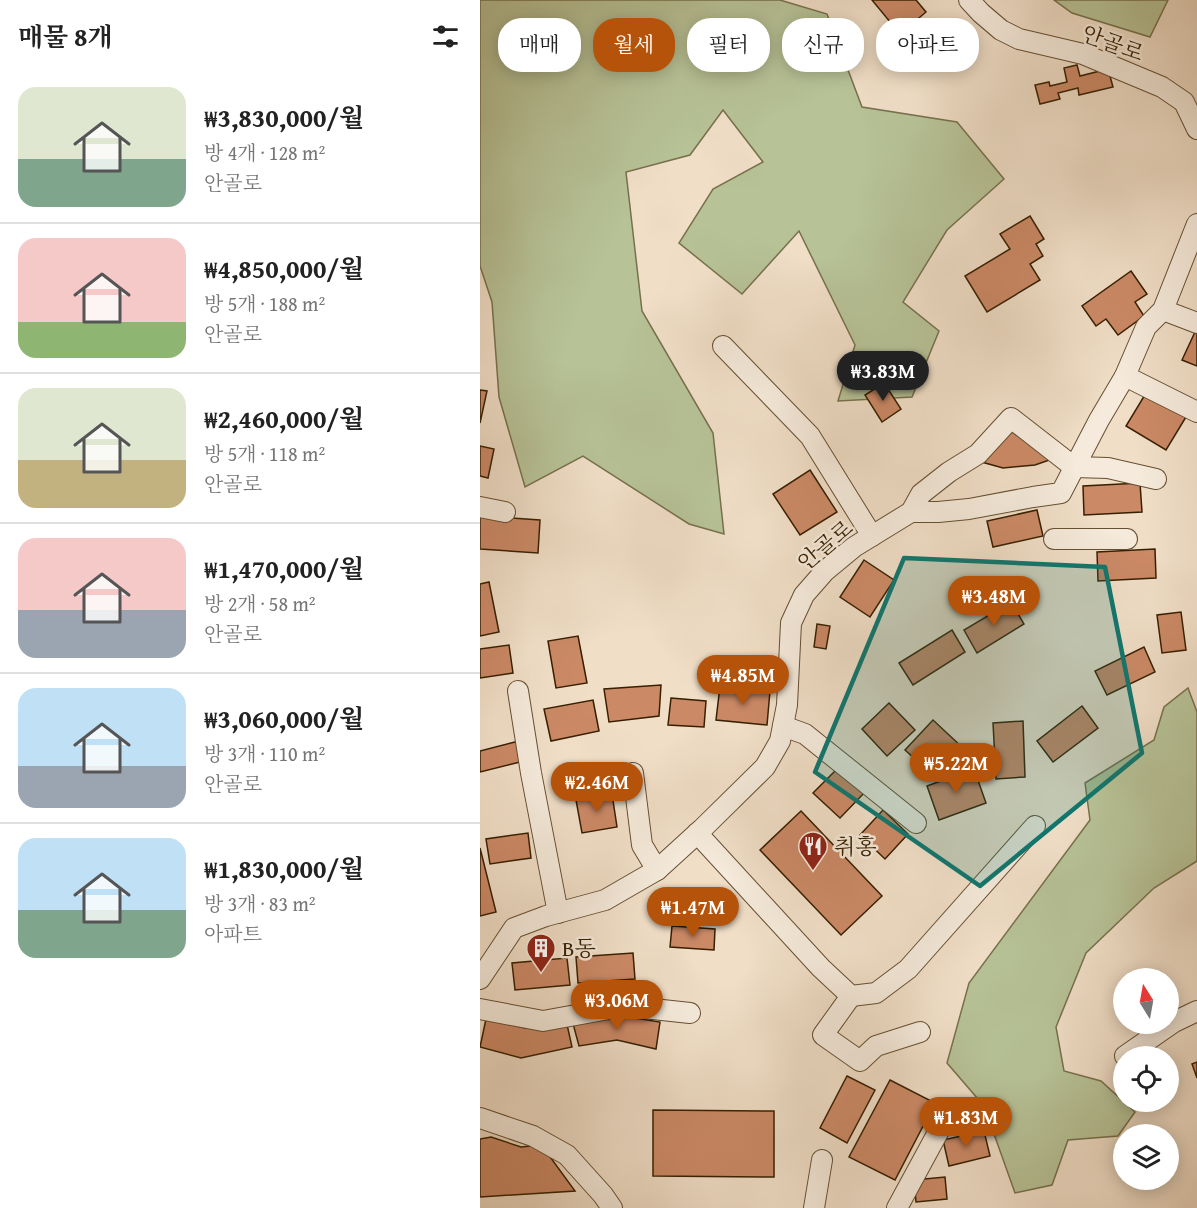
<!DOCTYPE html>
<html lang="ko">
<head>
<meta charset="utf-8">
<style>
	:root { --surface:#fff; --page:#f2f2f2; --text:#222; --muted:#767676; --line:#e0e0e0; --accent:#b45309 }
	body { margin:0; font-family:"Gentium Book Plus","Noto Serif KR",serif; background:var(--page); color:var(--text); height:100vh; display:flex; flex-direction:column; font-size:22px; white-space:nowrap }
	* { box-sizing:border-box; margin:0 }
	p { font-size:20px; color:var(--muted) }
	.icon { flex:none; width:33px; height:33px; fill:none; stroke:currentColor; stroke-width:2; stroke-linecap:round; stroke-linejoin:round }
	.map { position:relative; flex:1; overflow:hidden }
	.side { display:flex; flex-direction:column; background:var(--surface); width:480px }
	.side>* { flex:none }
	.hud { position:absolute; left:18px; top:18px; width:570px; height:54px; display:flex; gap:12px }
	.needle { width:39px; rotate:349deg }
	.buttons { position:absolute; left:633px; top:968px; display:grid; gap:12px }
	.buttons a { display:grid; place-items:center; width:66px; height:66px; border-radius:50%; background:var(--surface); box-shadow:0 3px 15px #0003; font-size:30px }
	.price { position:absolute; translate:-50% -51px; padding:0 14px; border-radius:21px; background:var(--accent); color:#fff; font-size:20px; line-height:39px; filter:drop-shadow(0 2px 3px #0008) }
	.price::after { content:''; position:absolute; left:50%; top:36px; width:18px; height:14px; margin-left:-9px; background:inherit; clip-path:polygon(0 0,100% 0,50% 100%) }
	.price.active { background:#222; color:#fff }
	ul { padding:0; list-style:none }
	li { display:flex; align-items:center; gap:18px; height:150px; padding:0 18px }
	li+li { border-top:2px solid var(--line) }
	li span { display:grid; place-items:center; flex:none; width:168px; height:120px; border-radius:18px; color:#555 }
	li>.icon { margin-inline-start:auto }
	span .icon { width:72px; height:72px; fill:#fffc; stroke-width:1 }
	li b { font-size:26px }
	h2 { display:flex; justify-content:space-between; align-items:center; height:72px; padding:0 18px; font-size:26px }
	.tag { padding:0 21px; border-radius:24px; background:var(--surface); box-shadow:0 3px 15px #0003; font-size:21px; line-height:54px }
	.tag.active { background:var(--accent); color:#fff }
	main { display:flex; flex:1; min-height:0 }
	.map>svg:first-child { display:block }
</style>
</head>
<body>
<main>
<section class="side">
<h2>매물 8개<svg class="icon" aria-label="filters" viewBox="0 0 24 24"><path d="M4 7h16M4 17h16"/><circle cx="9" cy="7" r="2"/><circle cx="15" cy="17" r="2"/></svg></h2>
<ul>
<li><span style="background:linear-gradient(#dfe7d0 60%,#7fa58c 0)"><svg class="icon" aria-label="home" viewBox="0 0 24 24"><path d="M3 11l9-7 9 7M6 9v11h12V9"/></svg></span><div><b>₩3,830,000/월</b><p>방 4개 · 128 m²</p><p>안골로</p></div></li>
<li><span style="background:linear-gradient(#f6c9c9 70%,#8fb573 0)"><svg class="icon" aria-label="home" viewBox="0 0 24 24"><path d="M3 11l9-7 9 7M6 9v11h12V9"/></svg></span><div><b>₩4,850,000/월</b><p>방 5개 · 188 m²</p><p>안골로</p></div></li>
<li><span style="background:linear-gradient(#dfe7d0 60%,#c2b280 0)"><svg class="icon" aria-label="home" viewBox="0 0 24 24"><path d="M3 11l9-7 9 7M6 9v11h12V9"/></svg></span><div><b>₩2,460,000/월</b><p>방 5개 · 118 m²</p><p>안골로</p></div></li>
<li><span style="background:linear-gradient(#f6c9c9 60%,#9aa5b1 0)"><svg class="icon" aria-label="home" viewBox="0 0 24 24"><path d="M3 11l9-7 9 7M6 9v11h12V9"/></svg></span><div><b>₩1,470,000/월</b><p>방 2개 · 58 m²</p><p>안골로</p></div></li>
<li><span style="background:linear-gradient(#bfe0f5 65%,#9aa5b1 0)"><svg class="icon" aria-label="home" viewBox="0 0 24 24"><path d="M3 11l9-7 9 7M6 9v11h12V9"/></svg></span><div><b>₩3,060,000/월</b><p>방 3개 · 110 m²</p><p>안골로</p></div></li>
<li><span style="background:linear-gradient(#bfe0f5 60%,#7fa58c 0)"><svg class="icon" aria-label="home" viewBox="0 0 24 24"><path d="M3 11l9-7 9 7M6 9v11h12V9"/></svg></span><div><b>₩1,830,000/월</b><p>방 3개 · 83 m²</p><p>아파트</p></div></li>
</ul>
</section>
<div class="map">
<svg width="717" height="1208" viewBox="0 0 717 1208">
	<rect width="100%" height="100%" fill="#f0dec7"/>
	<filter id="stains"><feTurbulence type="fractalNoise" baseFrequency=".00333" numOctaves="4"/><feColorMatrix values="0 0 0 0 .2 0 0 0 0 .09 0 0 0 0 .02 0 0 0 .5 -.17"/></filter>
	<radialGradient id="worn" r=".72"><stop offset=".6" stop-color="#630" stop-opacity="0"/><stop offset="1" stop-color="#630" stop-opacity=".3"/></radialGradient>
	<!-- green -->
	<g fill="#b7c297" stroke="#77704c" stroke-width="1.5">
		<polygon points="0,0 300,0 347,14 382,107 477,122 524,179 467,230 423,302 459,331 432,397 358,401 375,345 319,231 262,294 199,243 233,189 283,162 243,110 210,155 146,172 162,311 233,433 244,534 209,524 103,456 45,487 19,397 12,302 0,266"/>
		<polygon points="574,0 688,0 670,37 592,13"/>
		<polygon points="708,688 717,712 717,861 674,888 606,953 576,1027 584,1071 621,1081 655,1112 638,1136 588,1140 572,1185 535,1193 504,1106 467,1063 489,983 610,820 605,783 674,740 684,707"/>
	</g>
	<!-- building -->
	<g fill="#cb8966" stroke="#371f00" stroke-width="1.5">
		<polygon points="392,0 436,0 446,12 420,34"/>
		<polygon points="597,65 600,76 628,69 633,87 599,95 598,88 578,93 580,99 560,104 555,85 569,82 570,86 587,82 584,68"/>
		<polygon points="550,216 564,239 556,244 563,256 550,264 560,280 507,312 485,276 530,249 520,234"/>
		<polygon points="651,271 667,294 655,302 664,316 638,335 626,319 616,326 602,306"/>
		<polygon points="715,332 717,333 717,366 702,360"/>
		<polygon points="404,383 421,409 402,422 385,395"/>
		<polygon points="0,390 7,391 0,423"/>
		<polygon points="666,393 706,417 686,450 646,426"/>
		<polygon points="536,423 578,457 555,465 523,468 498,461"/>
		<polygon points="0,446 14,449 8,478 0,476"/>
		<polygon points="330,470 357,512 320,535 293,494"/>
		<polygon points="660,483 662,512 604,515 603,486"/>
		<polygon points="557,510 563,536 513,547 507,521"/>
		<polygon points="0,516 60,520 58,553 0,549"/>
		<polygon points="675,549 676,578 618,581 617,552"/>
		<polygon points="384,560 414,580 390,617 360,597"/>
		<polygon points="9,582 19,632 0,636 0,584"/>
		<polygon points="531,602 544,624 497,653 484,630"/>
		<polygon points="701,612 706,650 682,653 677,615"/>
		<polygon points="337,624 350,626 346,649 334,647"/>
		<polygon points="472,630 485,652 433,685 419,663"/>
		<polygon points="98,636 107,683 76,688 68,641"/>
		<polygon points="29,645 33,673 0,678 0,649"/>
		<polygon points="664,647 675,672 627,695 615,671"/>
		<polygon points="181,685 179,716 129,722 124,689"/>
		<polygon points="240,686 290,691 287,725 236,720"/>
		<polygon points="191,698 226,701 224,727 188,725"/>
		<polygon points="113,700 119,731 71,741 64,709"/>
		<polygon points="409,703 435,730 407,756 382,729"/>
		<polygon points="602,706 618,728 573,762 557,741"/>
		<polygon points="453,720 484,749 457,779 425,750"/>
		<polygon points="543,721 545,777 516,779 513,723"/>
		<polygon points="39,741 44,761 0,772 0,751"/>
		<polygon points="360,766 386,791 360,818 333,793"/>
		<polygon points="494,769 506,803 459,820 447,786"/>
		<polygon points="132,794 137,827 102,833 96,800"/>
		<polygon points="403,810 428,834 405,859 380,835"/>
		<polygon points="321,811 402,896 361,935 280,850"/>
		<polygon points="48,833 51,858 10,864 6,839"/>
		<polygon points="0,848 16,912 0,916"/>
		<polygon points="192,926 235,929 234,950 190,947"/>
		<polygon points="153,953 155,979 98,983 96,957"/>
		<polygon points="87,958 90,985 35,990 32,963"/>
		<polygon points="136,1015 180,1022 176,1049 137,1040 99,1046 92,1020"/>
		<polygon points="6,1019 45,1028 86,1020 92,1047 41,1058 0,1047"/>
		<polygon points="717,1062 717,1078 712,1064"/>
		<polygon points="367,1076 395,1090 367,1143 340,1128"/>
		<polygon points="410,1080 455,1103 415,1180 369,1157"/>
		<polygon points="173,1110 294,1111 294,1177 173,1176"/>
		<polygon points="504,1131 510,1156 469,1166 463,1140"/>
		<polygon points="11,1137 41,1147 60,1145 68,1154 95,1191 0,1197 0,1139"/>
		<polygon points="465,1177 467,1199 436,1202 434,1180"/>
	</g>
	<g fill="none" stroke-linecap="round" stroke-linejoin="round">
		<!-- minor casing -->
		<g stroke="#654f32" stroke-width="22">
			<g id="minor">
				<polyline points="489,0 501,13 521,30 539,39 603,54 682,87 704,102 717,129"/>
				<polyline points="683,310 717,323"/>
				<polyline points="243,346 330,436 392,536"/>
				<polyline points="645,376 717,412"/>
				<polyline points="0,507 25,512"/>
				<polyline points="431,512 441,494 469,472 498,454 531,418 594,467 628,468 676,479"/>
				<polyline points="574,539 647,539"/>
				<polyline points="38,691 51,773 78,913"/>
				<polyline points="303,726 325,734 436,823"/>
				<polyline points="153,773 162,845 177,870"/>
				<polyline points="217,833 341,968 371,996 396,993 428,969 555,826"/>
				<polyline points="0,979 34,928 66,916 125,900 177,870 222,829 285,767 300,741 307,705 311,623 324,595 345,571 374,547 431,512 458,512 489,509 553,497 581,493 619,420 645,376 666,327 683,310 717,224"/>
				<polyline points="371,996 343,1035 380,1061 396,1046 440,1032"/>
				<polyline points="0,1009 63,1021 145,1006 210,1013"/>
				<polyline points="645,1056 694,1022 717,1011"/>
				<polyline points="0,1118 53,1136 87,1155 123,1195 132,1208"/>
				<polyline points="334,1208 342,1160"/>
				<polyline points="417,1208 468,1114"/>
			</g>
		</g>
		<!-- minor -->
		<use href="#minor" stroke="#f5eadb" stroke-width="20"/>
	</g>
	<!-- marked area -->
	<path fill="#0f766e" fill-opacity="0.2" stroke="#0f766e" stroke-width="4.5" stroke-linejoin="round" d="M424,558L625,567L662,753L500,886L335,772Z"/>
	<!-- icons -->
	<defs>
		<g id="restaurant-pin" transform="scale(1.5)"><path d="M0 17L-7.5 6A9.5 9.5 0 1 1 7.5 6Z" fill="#8f2418" stroke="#f5eadb"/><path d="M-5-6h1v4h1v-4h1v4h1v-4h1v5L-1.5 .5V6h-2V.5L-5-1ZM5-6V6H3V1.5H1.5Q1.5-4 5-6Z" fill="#fff"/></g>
		<g id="building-pin" transform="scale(1.5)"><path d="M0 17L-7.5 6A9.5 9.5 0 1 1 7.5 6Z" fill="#8f2418" stroke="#f5eadb"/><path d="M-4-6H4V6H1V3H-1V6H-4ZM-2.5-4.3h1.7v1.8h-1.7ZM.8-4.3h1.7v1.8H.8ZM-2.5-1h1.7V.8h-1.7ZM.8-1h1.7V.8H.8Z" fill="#fff"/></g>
	</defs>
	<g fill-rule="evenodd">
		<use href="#restaurant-pin" x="333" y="846"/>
		<use href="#building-pin" x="61" y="948"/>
	</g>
	<g text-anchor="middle" stroke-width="5" stroke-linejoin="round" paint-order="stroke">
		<!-- street labels -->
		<g font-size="22" fill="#371f00" stroke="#f5eadb">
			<text transform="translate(633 43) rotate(20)" y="8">안골로</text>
			<text transform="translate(345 545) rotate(-40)" y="8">안골로</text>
		</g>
		<!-- poi labels -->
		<g font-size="22" fill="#371f00" stroke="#f5eadb" text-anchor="start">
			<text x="354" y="854">취홍</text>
			<text x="82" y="956">B동</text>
		</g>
	</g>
	<rect width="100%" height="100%" filter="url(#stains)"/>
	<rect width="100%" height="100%" fill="url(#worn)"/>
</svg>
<div class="buttons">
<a><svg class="needle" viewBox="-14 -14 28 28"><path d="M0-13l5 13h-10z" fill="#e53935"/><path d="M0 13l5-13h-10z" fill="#767676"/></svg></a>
<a><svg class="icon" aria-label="locate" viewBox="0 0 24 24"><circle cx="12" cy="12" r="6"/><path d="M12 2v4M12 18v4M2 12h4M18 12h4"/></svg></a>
<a><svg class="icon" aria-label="layers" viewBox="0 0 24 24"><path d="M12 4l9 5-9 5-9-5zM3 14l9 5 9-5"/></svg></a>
</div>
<b class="price active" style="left:403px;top:402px">₩3.83M</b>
<b class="price" style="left:514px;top:627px">₩3.48M</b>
<b class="price" style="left:263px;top:706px">₩4.85M</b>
<b class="price" style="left:476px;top:794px">₩5.22M</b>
<b class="price" style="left:117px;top:813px">₩2.46M</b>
<b class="price" style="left:213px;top:938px">₩1.47M</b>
<b class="price" style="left:137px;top:1031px">₩3.06M</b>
<b class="price" style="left:486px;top:1148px">₩1.83M</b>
<div class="hud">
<a class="tag">매매</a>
<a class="tag active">월세</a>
<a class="tag">필터</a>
<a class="tag">신규</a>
<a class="tag">아파트</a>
</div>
</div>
</main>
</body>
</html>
